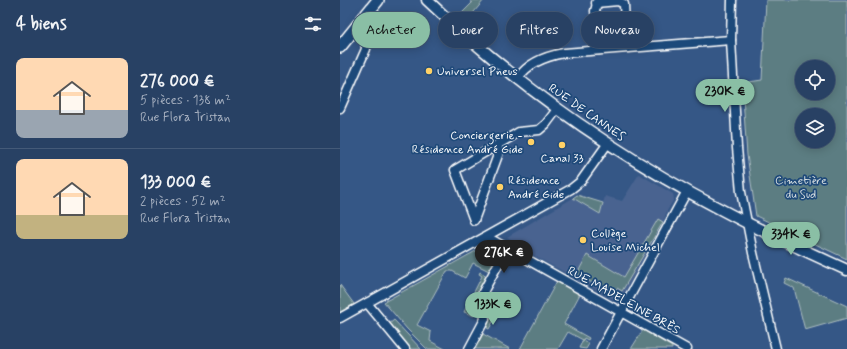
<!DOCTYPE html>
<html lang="fr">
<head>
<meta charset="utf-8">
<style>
	:root { --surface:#284164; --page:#344c6d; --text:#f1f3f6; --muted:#a5afbf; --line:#445a78; --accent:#8abfa5 }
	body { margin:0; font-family:Mynerve,sans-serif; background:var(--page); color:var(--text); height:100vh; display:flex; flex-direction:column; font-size:15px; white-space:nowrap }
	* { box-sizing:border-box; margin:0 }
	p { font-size:13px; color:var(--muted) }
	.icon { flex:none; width:22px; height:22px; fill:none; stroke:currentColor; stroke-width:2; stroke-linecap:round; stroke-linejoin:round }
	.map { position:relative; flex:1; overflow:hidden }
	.details { display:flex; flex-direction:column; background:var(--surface); width:340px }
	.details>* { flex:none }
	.top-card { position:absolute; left:12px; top:12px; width:380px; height:36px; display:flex; gap:8px }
	.tools { position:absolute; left:455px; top:60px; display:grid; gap:8px }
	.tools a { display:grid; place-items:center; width:40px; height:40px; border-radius:50%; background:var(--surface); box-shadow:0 2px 10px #0003,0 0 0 1px var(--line); font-size:20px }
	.price { position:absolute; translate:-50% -34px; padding:0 9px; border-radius:14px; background:var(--accent); color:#111; font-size:13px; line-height:26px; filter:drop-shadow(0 1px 2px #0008) }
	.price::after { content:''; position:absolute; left:50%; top:24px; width:12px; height:9px; margin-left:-6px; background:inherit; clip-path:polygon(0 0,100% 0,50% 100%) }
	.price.selected { background:#222; color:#fff }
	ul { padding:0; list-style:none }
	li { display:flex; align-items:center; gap:12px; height:100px; padding:0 16px }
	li+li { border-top:1px solid var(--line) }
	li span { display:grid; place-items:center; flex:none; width:112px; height:80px; border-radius:8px; color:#555 }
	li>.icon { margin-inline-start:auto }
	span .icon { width:48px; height:48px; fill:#fffc; stroke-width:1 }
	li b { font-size:17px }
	h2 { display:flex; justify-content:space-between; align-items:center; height:48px; padding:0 16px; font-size:17px }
	.pill { padding:0 14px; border-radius:18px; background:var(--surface); box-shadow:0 2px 10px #0003,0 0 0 1px var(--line); font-size:14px; line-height:36px }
	.pill.selected { background:var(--accent); color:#111 }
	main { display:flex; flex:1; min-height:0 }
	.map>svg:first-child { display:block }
</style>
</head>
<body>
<main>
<section class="details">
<h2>4 biens<svg class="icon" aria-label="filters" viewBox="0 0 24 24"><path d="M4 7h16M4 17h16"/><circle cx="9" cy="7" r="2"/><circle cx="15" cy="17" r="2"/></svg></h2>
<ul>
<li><span style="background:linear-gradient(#ffd9b3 65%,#9aa5b1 0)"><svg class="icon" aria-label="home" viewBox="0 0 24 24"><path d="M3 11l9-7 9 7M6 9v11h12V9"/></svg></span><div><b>276 000 €</b><p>5 pièces · 138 m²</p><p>Rue Flora Tristan</p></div></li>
<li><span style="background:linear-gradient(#ffd9b3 70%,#c2b280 0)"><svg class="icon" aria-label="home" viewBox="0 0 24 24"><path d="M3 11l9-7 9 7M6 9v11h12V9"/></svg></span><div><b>133 000 €</b><p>2 pièces · 52 m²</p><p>Rue Flora Tristan</p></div></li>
</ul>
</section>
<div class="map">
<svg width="507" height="349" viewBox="0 0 507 349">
	<rect width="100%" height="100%" fill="#355786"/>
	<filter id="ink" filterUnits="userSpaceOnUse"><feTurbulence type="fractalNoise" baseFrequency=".025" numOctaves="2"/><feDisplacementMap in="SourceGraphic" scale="8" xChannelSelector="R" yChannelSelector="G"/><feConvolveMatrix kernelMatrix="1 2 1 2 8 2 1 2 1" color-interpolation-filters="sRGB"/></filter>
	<g filter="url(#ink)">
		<!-- built -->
		<polygon fill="#486390" points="299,174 333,194 334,199 327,211 323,223 279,302 178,247 179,244 167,237 233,198 260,214 265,196 282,201"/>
		<!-- green -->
		<g fill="#5c7d82" stroke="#aebec0" fill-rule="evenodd">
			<polygon points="130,0 144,0 129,18 125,14 122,17 120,15 132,3"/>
			<path d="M426,0H507V259L416,216L407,155L402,83L422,80ZM462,67H488V93H462ZM462,115H488V141H462Z"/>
			<polygon points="237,195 263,203 260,214 233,198"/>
			<polygon points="318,219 323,222 282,291 277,288 273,295 237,274 247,255 284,277"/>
			<polygon points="150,243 159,249 160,252 149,271 133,263 125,278 112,271 107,271 77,325 91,332 90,341 105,349 87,349 67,329 44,302"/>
			<polygon points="140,272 147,276 138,293 139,306 134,316 124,312 142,276 139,274"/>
			<polygon points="446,278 507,306 507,318 465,330 454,288 444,283"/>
			<polygon points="217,281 240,294 224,324 249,338 248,340 244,338 243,340 249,344 246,349 239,348 243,340 228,332 218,349 180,349"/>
			<polygon points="0,285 14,304 0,312"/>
			<polygon points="150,295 163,303 149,329 147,328 151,316 147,300"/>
			<polygon points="54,320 81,349 69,349 48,325"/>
			<polygon points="303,330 332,347 332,349 291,349"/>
			<polygon points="143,334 170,349 135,349"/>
		</g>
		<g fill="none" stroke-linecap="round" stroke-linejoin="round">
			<!-- minor casing -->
			<g stroke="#fff" stroke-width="11">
				<g id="minor">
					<polyline points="258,0 255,11 259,50"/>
					<polyline points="392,0 391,40 397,148 401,192 413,253 436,349"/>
					<polyline points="256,3 278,1 284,4 285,24"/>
					<path d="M178,78C188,63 207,56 224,53L391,40"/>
					<polyline points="0,108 26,49 25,40 14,30"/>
					<polyline points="134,220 115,170 179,132 199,130 206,124 218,108"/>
					<polyline points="134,220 158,155 158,144"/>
					<polyline points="147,237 347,349"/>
					<polyline points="27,303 65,349"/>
					<polyline points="0,318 231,189 241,181 268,143"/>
					<polyline points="129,349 145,319 142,297 143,292 167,248"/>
					<polyline points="261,349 347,191"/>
				</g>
			</g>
			<!-- tertiary casing -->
			<g stroke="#fff" stroke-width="13">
				<path id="tertiary" d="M87,0C174,83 275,154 382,210C423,232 465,251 507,270"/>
			</g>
			<!-- secondary casing -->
			<g stroke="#fff" stroke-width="14">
				<polyline id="secondary" points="0,47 38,0"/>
			</g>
			<!-- minor -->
			<use href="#minor" stroke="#1f4a7a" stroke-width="8"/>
			<!-- tertiary -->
			<use href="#tertiary" stroke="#1f4a7a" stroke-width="10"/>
			<!-- secondary -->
			<use href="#secondary" stroke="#1f4a7a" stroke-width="11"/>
		</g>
	</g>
	<!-- markers -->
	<g fill="#ffd166" stroke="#1f4a7a" stroke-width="1.5">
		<circle cx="89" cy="71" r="4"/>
		<circle cx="191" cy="142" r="4"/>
		<circle cx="222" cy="145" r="4"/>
		<circle cx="160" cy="187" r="4"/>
		<circle cx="243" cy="240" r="4"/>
	</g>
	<g text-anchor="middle" stroke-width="3.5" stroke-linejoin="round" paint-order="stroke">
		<!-- poi labels -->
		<g font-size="12" fill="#fff" stroke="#1f4a7a" text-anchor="start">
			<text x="97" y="75">Universel Pneus</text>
			<text x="183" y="139" text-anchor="end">Conciergerie -<tspan x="183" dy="14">Résidence André Gide</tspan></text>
			<text x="222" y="162" text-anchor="middle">Canal 33</text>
			<text x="168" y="184">Résidence<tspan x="168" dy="14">André Gide</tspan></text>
			<text x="251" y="237">Collège<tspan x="251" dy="14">Louise Michel</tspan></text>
		</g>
		<!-- street labels -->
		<g font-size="12" fill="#fff" stroke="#1f4a7a">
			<text transform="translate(247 112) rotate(35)" y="4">RUE DE CANNES</text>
			<text transform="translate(284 300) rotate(29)" y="4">RUE MADELEINE BRÈS</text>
		</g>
		<!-- park labels -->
		<g font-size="12" fill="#d6dee0" stroke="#1f4a7a">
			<text x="461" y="184">Cimetière<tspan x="461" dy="14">du Sud</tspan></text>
		</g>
	</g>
</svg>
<div class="tools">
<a><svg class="icon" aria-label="locate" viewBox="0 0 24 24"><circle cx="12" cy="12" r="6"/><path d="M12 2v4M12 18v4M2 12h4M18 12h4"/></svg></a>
<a><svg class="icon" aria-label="layers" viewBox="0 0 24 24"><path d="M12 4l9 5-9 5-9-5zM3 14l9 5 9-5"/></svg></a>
</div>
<b class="price" style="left:385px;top:113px">230K €</b>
<b class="price" style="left:451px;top:256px">334K €</b>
<b class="price selected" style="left:164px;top:274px">276K €</b>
<b class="price" style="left:153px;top:326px">133K €</b>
<div class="top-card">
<a class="pill selected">Acheter</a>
<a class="pill">Louer</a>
<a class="pill">Filtres</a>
<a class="pill">Nouveau</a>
</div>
</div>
</main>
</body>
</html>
